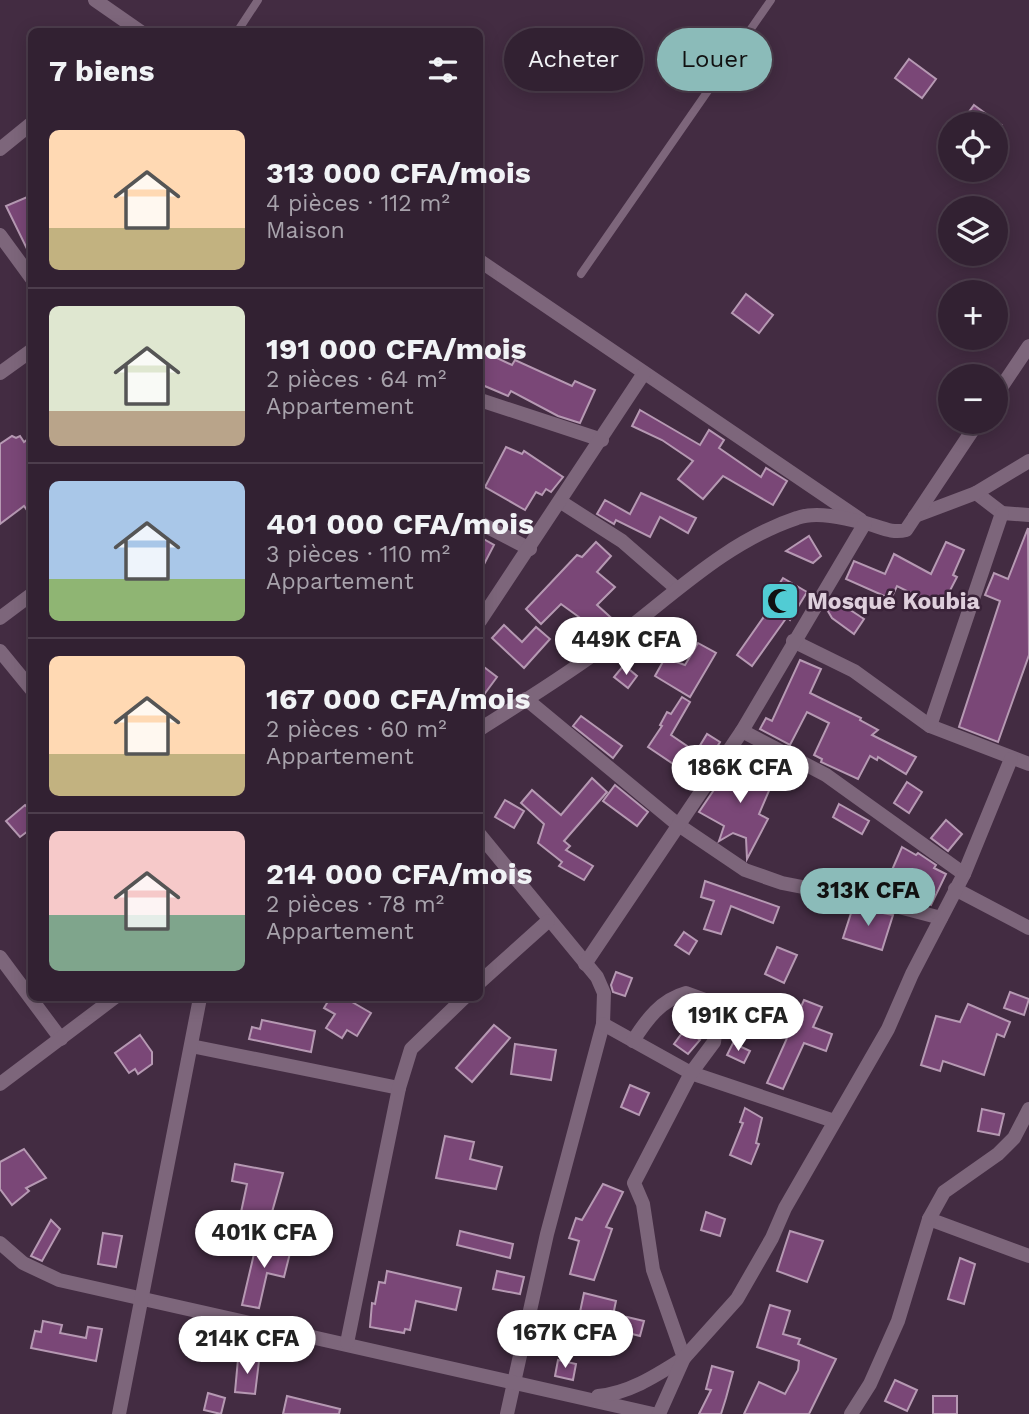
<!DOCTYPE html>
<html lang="fr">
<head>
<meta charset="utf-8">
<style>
	:root { --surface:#322132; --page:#3a293a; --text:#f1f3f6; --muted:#a8a3ac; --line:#4d3e4d; --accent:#8bbbb9 }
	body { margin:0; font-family:"Work Sans",sans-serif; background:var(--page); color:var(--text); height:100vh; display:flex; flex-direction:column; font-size:26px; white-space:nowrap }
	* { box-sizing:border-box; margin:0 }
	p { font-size:23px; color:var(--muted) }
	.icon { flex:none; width:38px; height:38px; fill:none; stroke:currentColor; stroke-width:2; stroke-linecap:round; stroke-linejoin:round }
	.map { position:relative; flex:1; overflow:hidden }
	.sheet { position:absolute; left:28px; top:28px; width:455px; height:973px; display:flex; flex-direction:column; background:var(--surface); border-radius:10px; box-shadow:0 4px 18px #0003,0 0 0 2px var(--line) }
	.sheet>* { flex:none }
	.hud { position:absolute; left:504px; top:28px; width:420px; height:63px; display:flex; gap:14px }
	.fabs { position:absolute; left:938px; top:112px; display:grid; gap:14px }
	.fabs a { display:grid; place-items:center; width:70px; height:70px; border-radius:50%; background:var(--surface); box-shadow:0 4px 18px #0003,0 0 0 2px var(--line); font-size:35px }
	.price { position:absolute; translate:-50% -60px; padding:0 16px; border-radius:24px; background:#fff; color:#222; font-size:23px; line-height:46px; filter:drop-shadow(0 2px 4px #0008) }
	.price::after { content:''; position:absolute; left:50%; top:42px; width:21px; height:16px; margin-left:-10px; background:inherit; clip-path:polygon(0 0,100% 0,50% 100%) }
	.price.selected { background:var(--accent); color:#111 }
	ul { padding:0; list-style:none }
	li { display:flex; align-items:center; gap:21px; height:175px; padding:0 21px }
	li+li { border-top:2px solid var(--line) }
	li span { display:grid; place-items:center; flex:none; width:196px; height:140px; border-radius:10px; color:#555 }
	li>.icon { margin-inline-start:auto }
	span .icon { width:84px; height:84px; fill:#fffc; stroke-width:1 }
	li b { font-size:30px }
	h2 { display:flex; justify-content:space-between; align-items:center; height:84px; padding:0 21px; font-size:30px }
	.tag { padding:0 24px; border-radius:32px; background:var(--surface); box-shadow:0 4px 18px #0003,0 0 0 2px var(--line); font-size:24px; line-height:63px }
	.tag.selected { background:var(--accent); color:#111 }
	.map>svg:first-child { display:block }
</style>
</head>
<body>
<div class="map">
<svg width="1029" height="1414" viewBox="0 0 1029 1414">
	<rect width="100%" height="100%" fill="#432c42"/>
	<!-- building -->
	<g fill="#7a4777" stroke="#b699b3" stroke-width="2">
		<polygon points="909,59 936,79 922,98 895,78"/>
		<polygon points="974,105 1000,124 960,124"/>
		<polygon points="32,195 32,259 6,206"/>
		<polygon points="746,294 773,315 759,333 732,313"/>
		<polygon points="480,350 512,365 515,360 572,386 575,381 595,390 580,423 558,416 511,391 508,396 480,384"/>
		<polygon points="640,410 700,445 709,430 724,440 719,448 761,477 766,468 787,481 773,505 723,476 703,499 678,479 693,461 662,440 632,426"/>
		<polygon points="12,436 16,438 20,436 24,442 32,436 32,517 24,506 0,524 0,444"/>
		<polygon points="506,447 522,454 524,451 563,477 551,492 546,489 542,495 536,492 525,510 485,487"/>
		<polygon points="641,493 696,518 688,533 660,517 650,537 616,520 614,524 597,514 605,500 630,514"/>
		<polygon points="1028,528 1029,655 998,742 959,727 1000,601 985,595 994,573 1008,579"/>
		<polygon points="809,536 821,556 813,563 786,551"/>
		<polygon points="480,537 494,545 480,572"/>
		<polygon points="596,542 611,556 597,572 615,587 597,605 618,624 607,632 598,624 594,628 561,604 541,624 526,609 577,555 582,557"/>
		<polygon points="946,542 964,550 953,575 957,577 941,608 897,586 891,599 846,579 854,561 885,574 894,554 931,574"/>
		<polygon points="783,578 807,592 790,620 787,617 752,666 737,655 770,608 766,605"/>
		<polygon points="832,598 864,619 854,634 832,618 826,608"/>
		<polygon points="504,625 522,642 536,627 550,639 524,668 492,638"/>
		<polygon points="698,643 716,653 690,697 655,676 665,658 685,665"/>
		<polygon points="800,660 821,669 810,693 861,718 860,720 878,730 872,735 916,757 906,774 878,757 877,760 870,756 858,779 821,762 822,759 814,755 829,723 807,712 790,745 760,729 766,718 772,721"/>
		<polygon points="480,664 497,677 480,700"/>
		<polygon points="624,665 637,676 628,688 614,677"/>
		<polygon points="682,697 690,702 671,735 696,752 707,734 720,742 697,780 648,747 662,726 660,725 667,712 671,714"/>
		<polygon points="581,716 622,746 613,758 573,726"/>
		<polygon points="738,764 774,779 759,814 768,819 747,859 746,838 733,833 719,841 724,826 699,812 724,775 732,779"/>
		<polygon points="592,778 607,792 564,841 570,846 566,850 593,866 584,880 559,866 562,862 538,843 544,824 521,803 532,790 561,815"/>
		<polygon points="907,782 922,792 909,813 894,803"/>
		<polygon points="615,785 648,812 637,826 603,801"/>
		<polygon points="505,800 524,811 514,828 495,817"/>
		<polygon points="839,804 869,821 862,834 833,817"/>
		<polygon points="25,805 32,812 32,828 20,837 6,821"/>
		<polygon points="946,820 962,834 948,851 931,838"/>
		<polygon points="902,847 916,855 918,853 936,865 934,868 946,874 931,905 902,893 901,897 882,893"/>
		<polygon points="705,881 779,907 773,923 731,906 721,934 704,929 714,901 701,897"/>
		<polygon points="853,907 893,915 882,950 843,938"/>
		<polygon points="684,932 697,941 689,954 675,945"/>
		<polygon points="777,947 797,955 784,983 765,974"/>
		<polygon points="616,972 632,978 625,996 613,992 611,985"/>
		<polygon points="1010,992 1029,999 1024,1015 1004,1008"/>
		<polygon points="330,998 345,998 371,1013 357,1036 347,1030 342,1038 326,1028 335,1014 324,1008"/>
		<polygon points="804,1000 822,1007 813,1027 832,1034 826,1051 804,1043 783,1089 767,1083"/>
		<polygon points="968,1004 1010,1022 1004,1037 997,1034 984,1075 943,1061 940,1071 921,1065 936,1016 960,1022"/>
		<polygon points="262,1020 315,1031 311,1052 249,1039 252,1027 260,1029"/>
		<polygon points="494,1025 510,1038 472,1082 456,1068"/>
		<polygon points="685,1029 700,1040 688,1054 674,1044"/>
		<polygon points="140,1035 152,1052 152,1064 138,1074 135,1069 129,1073 115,1053"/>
		<polygon points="733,1043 750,1051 744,1063 727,1055"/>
		<polygon points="515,1044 556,1050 551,1080 511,1074"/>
		<polygon points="630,1085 649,1093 639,1115 621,1107"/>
		<polygon points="745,1108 762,1118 756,1143 759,1144 751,1164 730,1155 743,1123 740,1122"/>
		<polygon points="982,1109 1004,1114 999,1135 978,1131"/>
		<polygon points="445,1136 474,1142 470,1159 502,1167 496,1189 436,1178"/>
		<polygon points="24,1149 46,1178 26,1188 29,1191 12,1205 0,1189 0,1162"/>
		<polygon points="235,1164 283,1173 265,1237 237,1231 247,1184 232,1181"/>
		<polygon points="603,1184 623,1192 606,1227 612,1229 594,1280 570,1274 579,1241 569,1238 576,1218 582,1220"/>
		<polygon points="706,1212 725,1219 720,1236 701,1230"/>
		<polygon points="51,1220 60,1229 42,1261 31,1256"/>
		<polygon points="460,1231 513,1244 510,1258 457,1245"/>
		<polygon points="790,1231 823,1241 807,1282 777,1271"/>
		<polygon points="103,1233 122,1236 116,1267 98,1264"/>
		<polygon points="257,1241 291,1249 284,1277 267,1273 259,1308 242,1305"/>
		<polygon points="960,1258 975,1264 964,1304 948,1299"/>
		<polygon points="387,1271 461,1288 456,1310 416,1301 410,1330 405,1329 404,1333 370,1327 372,1303 375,1304 379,1282 385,1283"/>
		<polygon points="497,1271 524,1277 520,1294 493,1289"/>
		<polygon points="584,1293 616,1301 612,1320 580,1312"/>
		<polygon points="770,1305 790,1311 783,1334 800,1339 798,1344 836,1359 809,1414 744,1414 759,1382 785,1394 798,1370 799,1361 757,1347"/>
		<polygon points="627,1317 644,1321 640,1336 624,1332"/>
		<polygon points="43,1321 62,1325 60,1333 86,1338 88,1327 102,1329 96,1361 31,1348 35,1331 41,1332"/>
		<polygon points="238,1359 259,1361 255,1394 235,1392"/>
		<polygon points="558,1360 576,1364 573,1380 555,1376"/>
		<polygon points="712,1366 733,1372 726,1398 721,1414 699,1414 711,1390 706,1389"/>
		<polygon points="895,1380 917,1390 907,1411 885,1401"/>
		<polygon points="208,1393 225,1398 221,1414 204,1410"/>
		<polygon points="287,1396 340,1409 339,1414 283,1414"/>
		<rect x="933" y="1396" width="24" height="18"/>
	</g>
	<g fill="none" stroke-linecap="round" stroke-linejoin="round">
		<!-- service -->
		<g stroke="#7d667b" stroke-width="8">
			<polyline points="237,32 258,0"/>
			<polyline points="581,274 771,0"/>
		</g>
		<!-- minor -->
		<g stroke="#7d667b" stroke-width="14">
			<polyline points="95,0 141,32"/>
			<polyline points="0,149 32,123"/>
			<polyline points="0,235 32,279"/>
			<polyline points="480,261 861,520"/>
			<polyline points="0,373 32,350"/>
			<polyline points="996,395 1029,346"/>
			<polyline points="480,400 602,440"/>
			<polyline points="976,493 1002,513 1029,515"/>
			<polyline points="561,502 622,541 676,588"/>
			<polyline points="915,516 976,493 1029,461"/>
			<polyline points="480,523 530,549"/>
			<polyline points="0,618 32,594"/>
			<polyline points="480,621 644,373"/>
			<polyline points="793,641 854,671 930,726 1029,764"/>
			<polyline points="0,651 32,690"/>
			<polyline points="526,699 677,824 745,870 782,883 884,903 941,918"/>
			<polyline points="930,726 1002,513"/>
			<path d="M480,729C524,701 570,673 612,641C671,597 725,542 797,518C816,511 845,518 865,523C879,526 891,534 906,530L978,422"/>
			<polyline points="742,731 826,775 964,874"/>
			<polyline points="480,835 597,977 604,993 603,1024 547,1234 507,1414"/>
			<polyline points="955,889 1029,928"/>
			<polyline points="0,957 61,1039"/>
			<polyline points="585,964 742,731 865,523"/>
			<polyline points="480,982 548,921"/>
			<polyline points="603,1024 691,1073 834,1121"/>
			<polyline points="191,1046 399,1088"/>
			<polyline points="0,1084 114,998"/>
			<polyline points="929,1219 1029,1256"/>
			<polyline points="0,1243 23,1263 59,1280 653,1414"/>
			<polyline points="347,1343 399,1088 411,1049 464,998"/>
			<path d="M598,1396C630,1393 657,1375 684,1358L653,1270L643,1204L634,1183L691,1073L714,1042L717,1019L708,1001L686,993C661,1000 647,1019 633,1041"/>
			<polyline points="119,1414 200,998"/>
			<polyline points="659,1414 684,1358 737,1299 772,1238 785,1208 888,1029 912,974 964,874 1011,759"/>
			<polyline points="851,1414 870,1384 898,1321 929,1219 944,1192 998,1154 1014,1138 1029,1109"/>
		</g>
	</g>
	<!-- icons -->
	<defs>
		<g id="mosque-square" transform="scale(2.0125)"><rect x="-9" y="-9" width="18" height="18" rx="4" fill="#51ccd4" stroke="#392238"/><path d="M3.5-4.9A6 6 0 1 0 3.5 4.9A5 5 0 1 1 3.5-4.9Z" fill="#111"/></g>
	</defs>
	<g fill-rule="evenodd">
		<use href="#mosque-square" x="780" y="601"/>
	</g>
	<g text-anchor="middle" stroke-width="5" stroke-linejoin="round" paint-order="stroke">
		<!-- poi labels -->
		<g font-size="23" font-weight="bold" fill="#decfdc" stroke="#392238" text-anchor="start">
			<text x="807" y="609">Mosqué Koubia</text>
		</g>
	</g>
</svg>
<div class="fabs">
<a><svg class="icon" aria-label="locate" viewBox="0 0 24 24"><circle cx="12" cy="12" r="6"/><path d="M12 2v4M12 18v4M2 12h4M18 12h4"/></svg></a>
<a><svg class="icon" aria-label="layers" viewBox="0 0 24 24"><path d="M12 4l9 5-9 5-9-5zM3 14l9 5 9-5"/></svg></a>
<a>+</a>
<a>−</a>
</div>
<b class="price" style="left:626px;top:677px">449K CFA</b>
<b class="price" style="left:740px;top:805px">186K CFA</b>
<b class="price selected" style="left:868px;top:928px">313K CFA</b>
<b class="price" style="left:738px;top:1053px">191K CFA</b>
<b class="price" style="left:264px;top:1270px">401K CFA</b>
<b class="price" style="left:565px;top:1370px">167K CFA</b>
<b class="price" style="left:247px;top:1376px">214K CFA</b>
<div class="hud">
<a class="tag">Acheter</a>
<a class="tag selected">Louer</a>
</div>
<section class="sheet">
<h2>7 biens<svg class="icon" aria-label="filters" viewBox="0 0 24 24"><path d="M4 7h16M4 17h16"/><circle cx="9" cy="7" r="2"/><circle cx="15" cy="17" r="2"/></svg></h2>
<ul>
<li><span style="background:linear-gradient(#ffd9b3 70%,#c2b280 0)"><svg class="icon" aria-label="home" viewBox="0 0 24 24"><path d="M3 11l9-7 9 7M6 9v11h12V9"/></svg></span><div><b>313 000 CFA/mois</b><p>4 pièces · 112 m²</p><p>Maison</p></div></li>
<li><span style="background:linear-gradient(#dfe7d0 75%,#b9a48a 0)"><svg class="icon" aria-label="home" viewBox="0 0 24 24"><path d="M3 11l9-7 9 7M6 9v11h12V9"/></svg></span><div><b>191 000 CFA/mois</b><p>2 pièces · 64 m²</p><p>Appartement</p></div></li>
<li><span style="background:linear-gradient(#a9c7e8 70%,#8fb573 0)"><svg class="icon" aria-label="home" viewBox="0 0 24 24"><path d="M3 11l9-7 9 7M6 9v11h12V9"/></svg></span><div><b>401 000 CFA/mois</b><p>3 pièces · 110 m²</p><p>Appartement</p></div></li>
<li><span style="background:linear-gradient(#ffd9b3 70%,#c2b280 0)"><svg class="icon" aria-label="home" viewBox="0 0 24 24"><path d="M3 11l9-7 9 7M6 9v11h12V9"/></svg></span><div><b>167 000 CFA/mois</b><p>2 pièces · 60 m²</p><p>Appartement</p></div></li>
<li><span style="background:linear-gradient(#f6c9c9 60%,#7fa58c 0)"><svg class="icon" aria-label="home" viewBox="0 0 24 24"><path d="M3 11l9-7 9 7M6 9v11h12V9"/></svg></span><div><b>214 000 CFA/mois</b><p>2 pièces · 78 m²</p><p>Appartement</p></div></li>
</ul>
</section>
</div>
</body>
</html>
